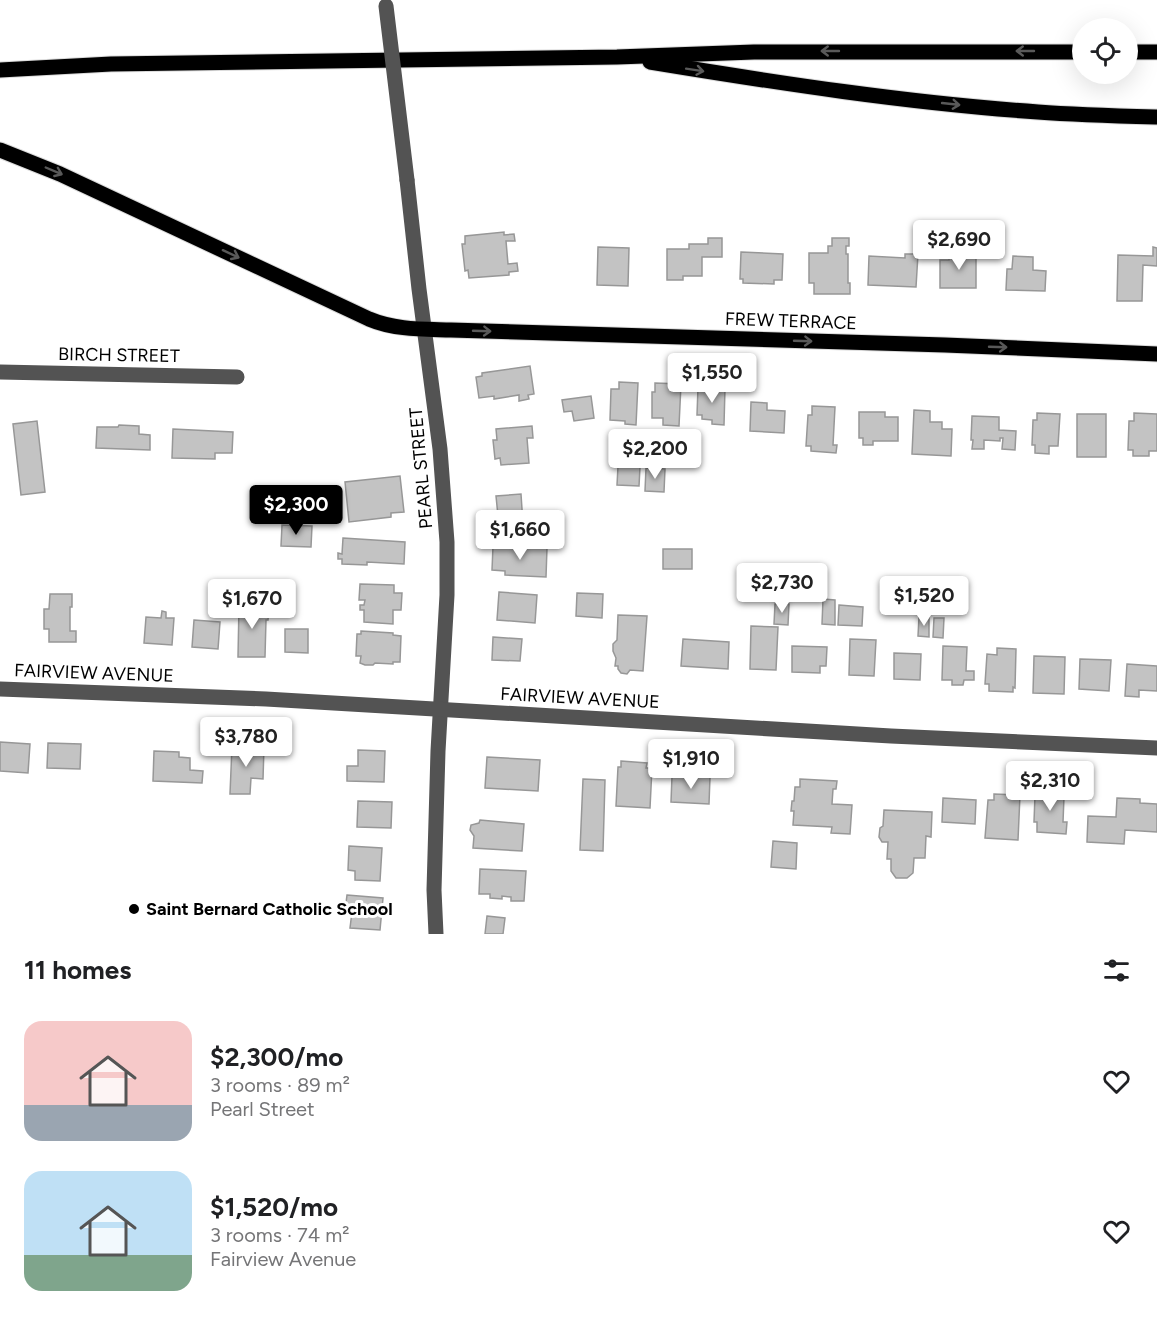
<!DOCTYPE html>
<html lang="en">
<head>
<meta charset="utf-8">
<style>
	:root { --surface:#fff; --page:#f6f6f6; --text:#202124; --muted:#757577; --accent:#000 }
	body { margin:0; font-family:Figtree,sans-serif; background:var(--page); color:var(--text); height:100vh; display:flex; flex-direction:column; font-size:22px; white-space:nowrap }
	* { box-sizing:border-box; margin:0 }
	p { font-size:20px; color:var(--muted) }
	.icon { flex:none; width:33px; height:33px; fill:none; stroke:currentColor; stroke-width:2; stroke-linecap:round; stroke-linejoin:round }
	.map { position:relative; height:934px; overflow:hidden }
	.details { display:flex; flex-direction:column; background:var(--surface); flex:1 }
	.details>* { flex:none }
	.fabs { position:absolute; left:1072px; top:18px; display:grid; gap:12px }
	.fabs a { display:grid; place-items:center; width:66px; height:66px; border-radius:50%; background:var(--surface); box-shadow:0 6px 24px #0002; font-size:30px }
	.price { position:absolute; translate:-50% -51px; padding:0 14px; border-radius:6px; background:#fff; color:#222; font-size:20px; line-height:39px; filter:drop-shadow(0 2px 3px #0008) }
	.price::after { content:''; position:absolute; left:50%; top:36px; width:18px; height:14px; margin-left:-9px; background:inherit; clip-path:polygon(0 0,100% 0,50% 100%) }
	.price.active { background:var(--accent); color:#fff }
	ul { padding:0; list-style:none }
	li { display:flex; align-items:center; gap:18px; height:150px; padding:0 24px }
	li span { display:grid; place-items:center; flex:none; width:168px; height:120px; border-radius:18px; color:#555 }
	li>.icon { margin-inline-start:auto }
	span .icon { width:72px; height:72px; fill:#fffc; stroke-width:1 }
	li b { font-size:26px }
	h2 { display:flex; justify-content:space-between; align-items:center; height:72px; padding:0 24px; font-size:26px }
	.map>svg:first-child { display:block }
</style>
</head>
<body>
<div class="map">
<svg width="1157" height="934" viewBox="0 0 1157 934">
	<rect width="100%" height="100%" fill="#fff"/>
	<!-- building -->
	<g fill="#c3c3c3" stroke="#979797" stroke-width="1.5">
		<polygon points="504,232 504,235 514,234 515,241 506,241 508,264 517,263 518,271 509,272 509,275 469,278 468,270 465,271 462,244 465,244 465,236"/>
		<polygon points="708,238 722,238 722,257 702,257 702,276 683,276 683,280 667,280 667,249 689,249 689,244 708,244"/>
		<polygon points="832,238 849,238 849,246 846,246 846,254 848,254 848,283 850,283 850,294 814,294 814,283 809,283 809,253 828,253 828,246 832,246"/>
		<polygon points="598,247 629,248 628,286 597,285"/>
		<polygon points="1153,247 1157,248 1157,266 1143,265 1142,301 1117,301 1118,255 1153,256"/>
		<polygon points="741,252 783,254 782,280 774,280 774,284 743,283 743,279 740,279"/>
		<polygon points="949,253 976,253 976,288 940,288 940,260 949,260"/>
		<polygon points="905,254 918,254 916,287 868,285 869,256 905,258"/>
		<polygon points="1013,256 1033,257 1033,270 1046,271 1045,291 1006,290 1007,269 1012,269"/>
		<polygon points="530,366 534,394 528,395 529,399 519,401 519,395 494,399 494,396 479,398 476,377 482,376 482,373"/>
		<polygon points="619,382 638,383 636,425 625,424 625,421 610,420 611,389 619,389"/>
		<polygon points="655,383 681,384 679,426 663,425 663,418 652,418 652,392 655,392"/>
		<polygon points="698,387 725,388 724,425 712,424 712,420 702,419 702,415 697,415"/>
		<polygon points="591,396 594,418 574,421 572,411 564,412 562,400"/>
		<polygon points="751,402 767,403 767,410 785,411 784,433 750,431"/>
		<polygon points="812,406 835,407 833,445 837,445 836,453 811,451 811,446 806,446 808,415 812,415"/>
		<polygon points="914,410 930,411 930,422 942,422 942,429 952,429 951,456 912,454"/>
		<polygon points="859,412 885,412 885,417 898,417 898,441 873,441 873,445 863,445 863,438 859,438"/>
		<polygon points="1037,413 1060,414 1058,446 1049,446 1049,454 1035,453 1035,445 1032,445 1033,420 1037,420"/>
		<polygon points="1134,413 1157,414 1157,451 1149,451 1149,456 1133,456 1133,450 1128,450 1129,421 1134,421"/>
		<rect x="1077" y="414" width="29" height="43"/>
		<polygon points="972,416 999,417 999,430 1016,431 1015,450 1002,449 1003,438 1000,438 1000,441 984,440 984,449 972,449 973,440 971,440"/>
		<polygon points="37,421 45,492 21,495 13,424"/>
		<polygon points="119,425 139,426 139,434 150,435 150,450 96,448 97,427 118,427"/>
		<polygon points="532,426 533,438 527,438 529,463 501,465 500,458 495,459 493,440 497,440 496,429"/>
		<polygon points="173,429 233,432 232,453 215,453 215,459 172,458"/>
		<polygon points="618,466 640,467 639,486 617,485"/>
		<polygon points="646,468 665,469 664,492 645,491"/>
		<polygon points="400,476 404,512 391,513 391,517 349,522 345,482"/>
		<polygon points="521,494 523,524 499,526 496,496"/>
		<polygon points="282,525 312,526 311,547 281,546"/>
		<polygon points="343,538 405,542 404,564 367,562 367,565 342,564 342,559 338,559 338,553 342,554"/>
		<polygon points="493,546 547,548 546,577 505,575 505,571 492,570"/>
		<rect x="663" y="549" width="29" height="20"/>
		<polygon points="360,584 394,585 394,593 402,593 401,610 393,610 393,624 364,622 364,610 360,610 360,605 364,605 365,600 359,600"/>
		<polygon points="499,592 537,595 535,623 497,620"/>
		<polygon points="577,593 603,594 602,618 576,616"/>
		<polygon points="50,594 72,594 72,607 70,607 70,631 76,631 76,642 49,642 49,629 44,629 44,609 49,609"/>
		<polygon points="823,599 835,600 835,625 822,624"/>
		<polygon points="775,604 789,604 788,625 774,624"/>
		<polygon points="239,605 269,605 268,620 266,620 265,657 238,657"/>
		<polygon points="839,605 863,607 862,626 838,625"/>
		<polygon points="162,611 166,612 166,618 174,618 172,645 144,643 146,617 161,618"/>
		<polygon points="618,615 647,616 643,671 630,670 627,674 621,673 618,669 618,666 615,666 616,658 613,651 613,644 617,640"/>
		<polygon points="919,617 929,617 929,637 918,636"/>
		<polygon points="934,618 944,618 943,638 933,637"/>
		<polygon points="194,620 220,622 218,649 192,647"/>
		<polygon points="751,626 778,627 776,670 750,669"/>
		<polygon points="285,629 308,629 308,653 285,652"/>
		<polygon points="361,631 393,633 393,635 401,636 400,662 393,662 393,664 375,663 373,665 365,665 360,663 361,656 356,656 357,634 361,634"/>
		<polygon points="493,637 522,639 520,661 492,660"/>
		<polygon points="683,639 729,642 728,669 681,666"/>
		<polygon points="850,639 876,640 874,676 849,675"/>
		<polygon points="792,646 827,647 826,666 820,666 820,673 792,672"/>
		<polygon points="943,646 967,647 966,671 974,671 974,680 964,680 963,685 952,685 952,680 942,680"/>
		<polygon points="997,648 1016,649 1015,688 1013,687 1013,692 989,691 989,684 985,684 987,654 997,655"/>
		<polygon points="894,653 921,654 920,680 894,679"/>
		<polygon points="1034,656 1065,657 1064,694 1033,693"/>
		<polygon points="1080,659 1111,660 1109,691 1079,689"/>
		<polygon points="1127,664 1157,666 1157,691 1139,690 1139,697 1125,696"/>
		<polygon points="0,742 30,744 28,773 0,771"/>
		<polygon points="48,743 81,744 80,769 47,768"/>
		<polygon points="232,746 264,747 263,779 251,778 250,794 230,794"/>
		<polygon points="358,750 385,751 384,782 347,781 347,766 358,766"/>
		<polygon points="154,751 179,752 179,757 190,758 190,770 203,771 202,783 153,781"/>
		<polygon points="487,757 540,760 538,791 485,788"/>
		<polygon points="621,761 647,763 646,768 652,768 650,808 616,806 618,767 621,767"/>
		<polygon points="672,776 710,777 709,804 671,802"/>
		<polygon points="583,779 605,780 603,851 580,850"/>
		<polygon points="800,779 837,781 836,789 833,789 832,804 852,805 850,834 831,833 832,827 793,825 794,811 791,811 792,801 794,801 795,787 800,787"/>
		<polygon points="1040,790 1068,791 1068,797 1064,797 1063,822 1067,822 1066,834 1037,832 1037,822 1034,822 1035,795 1040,795"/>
		<polygon points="994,794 1020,795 1018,840 985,838 988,800 994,800"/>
		<polygon points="943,798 976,800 975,824 942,822"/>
		<polygon points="1117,798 1140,799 1140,803 1157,804 1157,832 1125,830 1124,844 1087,842 1088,816 1116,817"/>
		<polygon points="358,801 392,802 391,828 357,827"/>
		<polygon points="884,810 932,812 931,837 926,836 925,858 914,858 913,873 907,878 896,878 891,871 891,859 887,859 888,842 882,842 879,837 880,828 883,826"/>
		<polygon points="480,820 524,824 522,851 473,848 474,836 470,830 471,825 479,823"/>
		<polygon points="773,841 797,843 796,869 771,867"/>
		<polygon points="349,846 382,848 380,881 355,880 355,871 348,870"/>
		<polygon points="480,869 526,871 524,901 511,901 511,897 502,896 502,899 490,898 490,894 479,894"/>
		<polygon points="347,895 383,898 380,930 350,928 352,912 345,911"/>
		<polygon points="487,916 505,918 503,934 485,934"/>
	</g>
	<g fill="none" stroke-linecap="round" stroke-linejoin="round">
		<!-- major casing -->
		<g stroke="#dbdbdb" stroke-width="17">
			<g id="major">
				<polyline points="1128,52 1157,52"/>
				<path d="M650,62C778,83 908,103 1038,112C1078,115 1118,116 1157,117"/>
				<polyline points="0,70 111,64 617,57 754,52 1083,52"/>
				<path d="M0,150L60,174L369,319C395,330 423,329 451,330L945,345L1157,354"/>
			</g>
		</g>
		<!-- minor -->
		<g stroke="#535353" stroke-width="15">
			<polyline points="407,180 419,289 440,449 447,542 447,595 438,751 434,890 436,934"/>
			<polyline points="0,372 237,377"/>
			<polyline points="0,689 266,699 891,736 1157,748"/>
		</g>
		<!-- major -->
		<use href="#major" stroke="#000" stroke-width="15"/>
		<!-- minor-bridge -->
		<polyline stroke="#535353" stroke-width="15" points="386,6 407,180"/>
	</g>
	<!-- one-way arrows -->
	<defs><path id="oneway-shaft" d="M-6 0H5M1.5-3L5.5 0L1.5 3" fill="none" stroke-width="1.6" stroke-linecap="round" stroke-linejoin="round" transform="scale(1.5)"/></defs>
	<g stroke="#595959">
		<use href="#oneway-shaft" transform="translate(830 51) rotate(180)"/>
		<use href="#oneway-shaft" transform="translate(1025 51) rotate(-180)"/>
		<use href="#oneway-shaft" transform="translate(695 70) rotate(9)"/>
		<use href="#oneway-shaft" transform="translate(951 104) rotate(6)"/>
		<use href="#oneway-shaft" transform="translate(54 171) rotate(23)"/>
		<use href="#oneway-shaft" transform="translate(231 254) rotate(25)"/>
		<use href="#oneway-shaft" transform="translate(482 331) rotate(2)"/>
		<use href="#oneway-shaft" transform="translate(803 341) rotate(2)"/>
		<use href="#oneway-shaft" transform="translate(998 347) rotate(2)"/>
	</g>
	<!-- markers -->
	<circle fill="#000" stroke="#fff" stroke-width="2" cx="134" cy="909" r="6"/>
	<g text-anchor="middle" stroke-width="6" stroke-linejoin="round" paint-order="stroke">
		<!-- street labels -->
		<g font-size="18" fill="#000" stroke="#fff">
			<text transform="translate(791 321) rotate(2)" y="6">FREW TERRACE</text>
			<text transform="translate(119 355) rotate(1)" y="6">BIRCH STREET</text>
			<text transform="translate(421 468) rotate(-95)" y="6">PEARL STREET</text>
			<text transform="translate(94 673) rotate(2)" y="6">FAIRVIEW AVENUE</text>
			<text transform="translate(580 698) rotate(3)" y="6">FAIRVIEW AVENUE</text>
		</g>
		<!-- poi labels -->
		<g font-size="18" font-weight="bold" fill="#000" stroke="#fff" text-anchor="start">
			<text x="146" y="915">Saint Bernard Catholic School</text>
		</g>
	</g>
</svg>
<div class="fabs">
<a><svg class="icon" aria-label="locate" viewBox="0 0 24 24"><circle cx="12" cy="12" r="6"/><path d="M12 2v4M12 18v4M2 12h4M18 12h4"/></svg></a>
</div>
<b class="price" style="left:959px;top:271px">$2,690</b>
<b class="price" style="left:712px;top:404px">$1,550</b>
<b class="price" style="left:655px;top:480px">$2,200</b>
<b class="price active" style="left:296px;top:536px">$2,300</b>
<b class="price" style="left:520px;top:561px">$1,660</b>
<b class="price" style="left:782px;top:614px">$2,730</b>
<b class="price" style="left:924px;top:627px">$1,520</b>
<b class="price" style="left:252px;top:630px">$1,670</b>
<b class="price" style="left:246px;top:768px">$3,780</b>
<b class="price" style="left:691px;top:790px">$1,910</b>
<b class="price" style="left:1050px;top:812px">$2,310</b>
</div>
<section class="details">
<h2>11 homes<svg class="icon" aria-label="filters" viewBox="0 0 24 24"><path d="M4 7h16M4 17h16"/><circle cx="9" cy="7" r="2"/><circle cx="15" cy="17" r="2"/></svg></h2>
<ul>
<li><span style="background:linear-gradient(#f6c9c9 70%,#9aa5b1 0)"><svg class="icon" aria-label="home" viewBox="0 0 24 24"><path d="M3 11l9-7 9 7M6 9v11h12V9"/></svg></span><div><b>$2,300/mo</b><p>3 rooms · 89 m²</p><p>Pearl Street</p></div><svg class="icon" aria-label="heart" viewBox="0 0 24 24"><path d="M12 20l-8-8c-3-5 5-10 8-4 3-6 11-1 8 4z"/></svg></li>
<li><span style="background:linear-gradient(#bfe0f5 70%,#7fa58c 0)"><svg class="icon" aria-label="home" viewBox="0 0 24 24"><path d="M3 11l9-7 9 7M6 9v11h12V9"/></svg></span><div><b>$1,520/mo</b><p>3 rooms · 74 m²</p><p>Fairview Avenue</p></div><svg class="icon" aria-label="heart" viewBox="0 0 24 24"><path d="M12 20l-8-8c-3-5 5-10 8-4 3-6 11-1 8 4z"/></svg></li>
</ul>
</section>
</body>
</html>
